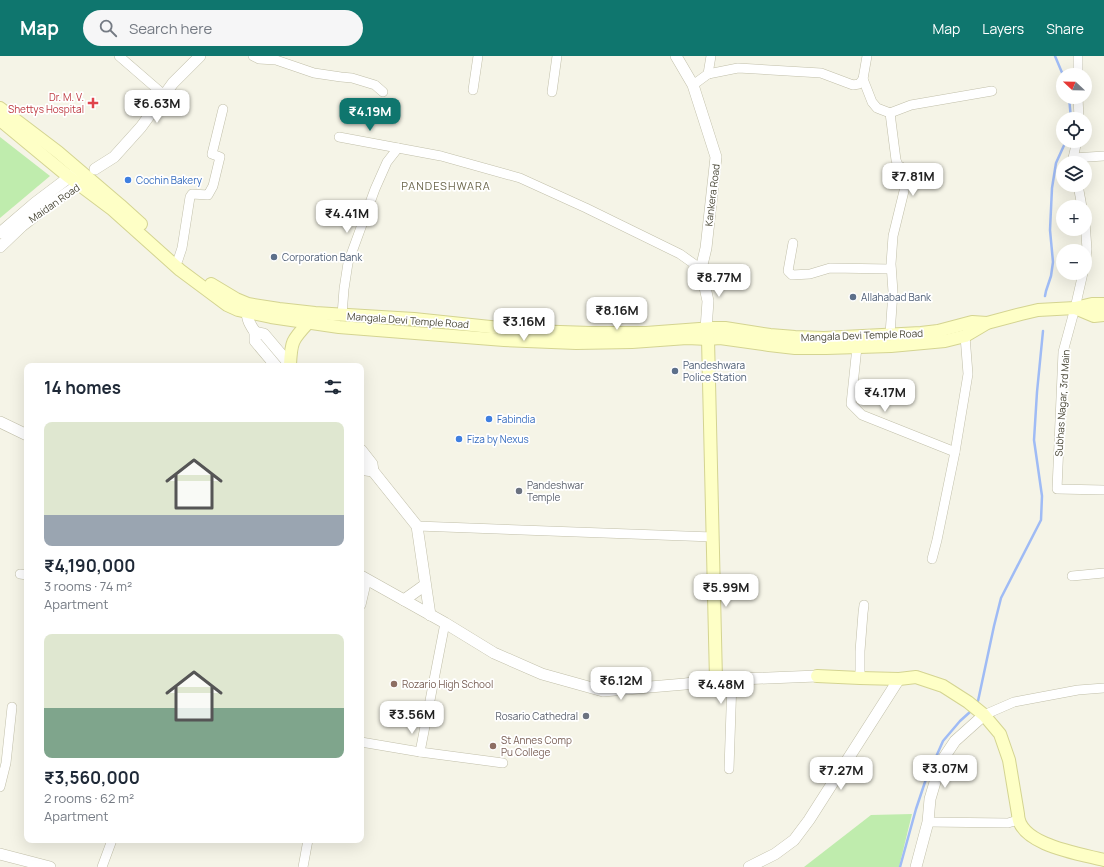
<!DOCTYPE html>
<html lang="en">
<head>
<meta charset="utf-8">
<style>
	:root { --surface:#fff; --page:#f6f6f7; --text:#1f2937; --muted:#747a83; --accent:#0f766e }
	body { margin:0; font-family:Manrope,sans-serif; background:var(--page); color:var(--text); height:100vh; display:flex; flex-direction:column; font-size:15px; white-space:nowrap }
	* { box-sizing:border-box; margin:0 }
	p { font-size:13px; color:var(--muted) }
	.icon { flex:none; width:22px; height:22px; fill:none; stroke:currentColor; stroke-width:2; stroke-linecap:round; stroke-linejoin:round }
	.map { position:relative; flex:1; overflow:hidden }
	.drawer { position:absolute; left:24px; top:307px; width:340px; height:480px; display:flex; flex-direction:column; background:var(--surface); border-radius:8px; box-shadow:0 4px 16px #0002 }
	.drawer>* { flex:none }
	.needle { width:26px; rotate:292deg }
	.fabs { position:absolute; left:1056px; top:12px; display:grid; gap:8px }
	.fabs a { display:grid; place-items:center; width:36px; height:36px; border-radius:50%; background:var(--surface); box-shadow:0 4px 16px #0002; font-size:20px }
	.price { position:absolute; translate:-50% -34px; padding:0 9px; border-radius:8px; background:#fff; color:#222; font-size:13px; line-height:26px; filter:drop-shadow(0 1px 2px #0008) }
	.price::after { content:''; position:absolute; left:50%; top:24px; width:12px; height:9px; margin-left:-6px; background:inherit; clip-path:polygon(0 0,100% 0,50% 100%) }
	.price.current { background:var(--accent); color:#fff }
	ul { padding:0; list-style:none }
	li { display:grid; align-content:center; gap:8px; height:212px; padding:0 20px }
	li span { display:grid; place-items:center; height:124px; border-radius:8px; color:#555 }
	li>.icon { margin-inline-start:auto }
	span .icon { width:72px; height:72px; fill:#fffc; stroke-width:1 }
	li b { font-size:17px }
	h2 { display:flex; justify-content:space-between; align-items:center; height:48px; padding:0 20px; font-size:17px }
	header { display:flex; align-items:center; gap:24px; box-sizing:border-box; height:56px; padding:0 20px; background:var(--accent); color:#fff }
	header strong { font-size:19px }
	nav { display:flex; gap:22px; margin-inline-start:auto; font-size:14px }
	.search { width:280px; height:36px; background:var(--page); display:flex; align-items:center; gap:10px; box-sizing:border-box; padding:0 14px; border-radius:22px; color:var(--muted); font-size:15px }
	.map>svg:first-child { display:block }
</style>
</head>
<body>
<header>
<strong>Map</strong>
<div class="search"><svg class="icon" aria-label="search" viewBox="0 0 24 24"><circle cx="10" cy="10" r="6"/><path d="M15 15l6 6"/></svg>Search here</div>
<nav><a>Map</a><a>Layers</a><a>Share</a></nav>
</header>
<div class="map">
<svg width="1104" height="811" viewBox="0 0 1104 811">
	<rect width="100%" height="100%" fill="#f5f4e7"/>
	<!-- green -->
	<g fill="#bfecad">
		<polygon points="0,81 50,120 0,162"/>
		<polygon points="912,758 899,811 804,811 871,759"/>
	</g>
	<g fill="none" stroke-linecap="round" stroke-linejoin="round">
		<!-- stream -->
		<g stroke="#9fbbf5" stroke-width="2.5">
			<polyline points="1055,0 1063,19"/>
			<polyline points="1069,41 1071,63"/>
			<polyline points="1045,240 1046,235 1051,220 1053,206 1050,174 1052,132 1056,107 1066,85"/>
			<polyline points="978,645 994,570 1001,542 1041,464 1042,440 1034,384 1037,336 1043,275"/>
			<polyline points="900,811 916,753 925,726 943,685 960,665 970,656"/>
		</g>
		<!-- minor casing -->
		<g stroke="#c1bfa9" stroke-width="10">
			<g id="minor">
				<polyline points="119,0 164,39"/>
				<polyline points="253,0 259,3 276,4 314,17 341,21 352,22 375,29 383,36"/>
				<polyline points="1078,0 1078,19"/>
				<polyline points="708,18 711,0"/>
				<polyline points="863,23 872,46 877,52 890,57 896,104 898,109 906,114 904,135 893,180 891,208 893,236 890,278"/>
				<polyline points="693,29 708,18 738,12 821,17 853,29 859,28 863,23 867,0"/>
				<polyline points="473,34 478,0"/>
				<polyline points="552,36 557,0"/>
				<polyline points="1078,41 1079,63"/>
				<polyline points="890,57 911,49 992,35"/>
				<polyline points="339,81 398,92"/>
				<polyline points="1073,102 1104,100"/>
				<polyline points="1074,107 1073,102 1077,85"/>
				<polyline points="1078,129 1082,151"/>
				<polyline points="1085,166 1087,193 1085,210"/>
				<polyline points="793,187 788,215 792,219 810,218 830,212 891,213"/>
				<polyline points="178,204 182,192 190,141 192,138 208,139 213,130 220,101 212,98 223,53"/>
				<polyline points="1083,217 1075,252 1063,296 1057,433 1104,434"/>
				<polyline points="342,259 344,233 348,207 375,133 387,106 398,92 441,100 520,122 586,152 680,198 701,213"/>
				<polyline points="857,291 851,348 862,359 955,396"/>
				<polyline points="417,470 713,481"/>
				<polyline points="932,503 937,484 955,396 968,318 965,280"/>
				<polyline points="20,518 27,519"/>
				<polyline points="1072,520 1104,517"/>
				<polyline points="361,549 367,523"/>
				<polyline points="445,567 420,696 503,707"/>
				<polyline points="860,622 860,595 863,557 864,549"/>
				<polyline points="984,659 1014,646 1078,634 1104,632"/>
				<polyline points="361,686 420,696"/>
				<polyline points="729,713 732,624"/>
				<polyline points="0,731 6,707 12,651"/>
				<polyline points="928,766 1008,767 1018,764"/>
				<polyline points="102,811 112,784"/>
				<polyline points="303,811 308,784"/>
			</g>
		</g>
		<!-- tertiary casing -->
		<g stroke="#c1bfa9" stroke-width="12">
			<g id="tertiary">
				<polyline points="676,0 693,29 716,101 706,192 701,213 708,245 706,273"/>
				<polyline points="95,113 114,101 141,71 173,27 200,0"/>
				<polyline points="0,177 35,147 76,116"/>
				<polyline points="0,191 22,170 49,149 86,124"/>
				<path d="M248,248C246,261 248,266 255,276"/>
				<polyline points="276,310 255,285 255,276 264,278 291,310"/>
				<polyline points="0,366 27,379"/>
				<polyline points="361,394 372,408 373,415 366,414 361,409"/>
				<polyline points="373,415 417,470 430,559"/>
				<polyline points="361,520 445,567 494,597 542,618 603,635 685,628 716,624 817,620"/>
				<polyline points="404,544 425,529"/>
				<polyline points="0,798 50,811"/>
				<polyline points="749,811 775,798 794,784 809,764 899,623"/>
				<polyline points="916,811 928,766 930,743 941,706 955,685 984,659"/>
			</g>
		</g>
		<!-- secondary casing -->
		<g stroke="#d4d491" stroke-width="14">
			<g id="secondary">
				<polyline points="0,52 58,96 120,149 141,168"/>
				<polyline points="0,64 69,121 113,154 180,214 227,249 238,254 271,261 339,271 504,284 576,287 632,286 687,282 708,283 720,282 769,289 795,292 826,292 891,290 945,285 965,280 987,267 1021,258 1038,254 1075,252 1092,248 1104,248"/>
				<polyline points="211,228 236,243 248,248 279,253 315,257 414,263 529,275 591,277 646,277 713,272 725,272 770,279 795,281 824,282 921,277 938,275 972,266 987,267"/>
				<polyline points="1075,252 1094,260 1104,259"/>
				<polyline points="707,275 708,283 716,624"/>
				<path d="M290,309C291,286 292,284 308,267"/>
				<path d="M817,620L860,622L899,623L916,621L943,630L968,646L984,659L1000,678L1009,704L1018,758C1018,789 1081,798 1104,804"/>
			</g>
		</g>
		<!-- minor -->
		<use href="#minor" stroke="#fff" stroke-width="9"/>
		<!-- tertiary -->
		<use href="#tertiary" stroke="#fff" stroke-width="11"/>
		<!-- secondary -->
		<use href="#secondary" stroke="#feffc6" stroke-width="12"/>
	</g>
	<!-- markers -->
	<path fill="#e0444e" stroke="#fff" stroke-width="1.5" d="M91 41h4v4h4v4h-4v4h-4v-4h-4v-4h4z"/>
	<g fill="#3f7fe0" stroke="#fff" stroke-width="1.5">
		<circle cx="128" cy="124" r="4"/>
		<circle cx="489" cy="363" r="4"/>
		<circle cx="459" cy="383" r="4"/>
	</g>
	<g fill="#5c6f8a" stroke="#fff" stroke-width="1.5">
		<circle cx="274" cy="201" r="4"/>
		<circle cx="853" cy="241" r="4"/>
		<circle cx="675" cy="315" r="4"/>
	</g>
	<g fill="#6b7280" stroke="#fff" stroke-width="1.5">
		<circle cx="519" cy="435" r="4"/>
		<circle cx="586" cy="660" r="4"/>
	</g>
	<g fill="#8d6e63" stroke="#fff" stroke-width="1.5">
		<circle cx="394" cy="628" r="4"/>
		<circle cx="493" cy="690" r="4"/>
	</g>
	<g text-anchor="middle" stroke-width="3.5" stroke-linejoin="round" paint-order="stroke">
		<!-- health labels -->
		<g font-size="10" fill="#be3a42" stroke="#fff" text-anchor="end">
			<text x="84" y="45">Dr. M. V.<tspan x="84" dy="12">Shettys Hospital</tspan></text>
		</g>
		<!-- shop labels -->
		<g font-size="10" fill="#366cbe" stroke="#fff" text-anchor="start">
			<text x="136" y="128">Cochin Bakery</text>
			<text x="497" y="367">Fabindia</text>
			<text x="467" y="387">Fiza by Nexus</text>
		</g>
		<!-- street labels -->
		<g font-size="10" fill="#484635" stroke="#fff">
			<text transform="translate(712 139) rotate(-83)" y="4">Kankera Road</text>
			<text transform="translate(54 147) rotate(-35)" y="4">Maidan Road</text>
			<text transform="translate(408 264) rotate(4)" y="4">Mangala Devi Temple Road</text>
			<text transform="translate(862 279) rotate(-2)" y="4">Mangala Devi Temple Road</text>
			<text transform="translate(1062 347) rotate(-86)" y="4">Subhas Nagar, 3rd Main</text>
		</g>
		<!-- service labels -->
		<g font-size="10" fill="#4e5e75" stroke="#fff" text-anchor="start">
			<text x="282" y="205">Corporation Bank</text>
			<text x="861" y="245">Allahabad Bank</text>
			<text x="683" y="313">Pandeshwara<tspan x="683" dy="12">Police Station</tspan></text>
		</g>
		<!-- worship labels -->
		<g font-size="10" fill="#5b616d" stroke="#fff" text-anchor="start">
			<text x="527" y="433">Pandeshwar<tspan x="527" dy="12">Temple</tspan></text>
			<text x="578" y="664" text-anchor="end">Rosario Cathedral</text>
		</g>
		<!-- education labels -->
		<g font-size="10" fill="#785e54" stroke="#fff" text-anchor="start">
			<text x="402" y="632">Rozario High School</text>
			<text x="501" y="688">St Annes Comp<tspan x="501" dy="12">Pu College</tspan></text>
		</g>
		<!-- neighbourhood labels -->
		<g font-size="11" letter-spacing="1" fill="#6c674c" stroke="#fff">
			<text x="446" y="134">PANDESHWARA</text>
		</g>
	</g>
</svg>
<div class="fabs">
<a><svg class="needle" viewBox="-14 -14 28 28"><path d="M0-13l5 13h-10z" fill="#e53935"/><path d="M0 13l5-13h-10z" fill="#747a83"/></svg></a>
<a><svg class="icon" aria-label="locate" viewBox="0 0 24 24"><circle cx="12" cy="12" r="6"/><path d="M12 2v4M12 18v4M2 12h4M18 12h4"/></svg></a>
<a><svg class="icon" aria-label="layers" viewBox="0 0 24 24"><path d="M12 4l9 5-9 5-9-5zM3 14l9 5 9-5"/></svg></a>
<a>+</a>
<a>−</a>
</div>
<b class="price" style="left:157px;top:68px">₹6.63M</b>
<b class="price current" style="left:370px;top:76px">₹4.19M</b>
<b class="price" style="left:913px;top:141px">₹7.81M</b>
<b class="price" style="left:347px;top:178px">₹4.41M</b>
<b class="price" style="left:719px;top:242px">₹8.77M</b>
<b class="price" style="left:617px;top:275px">₹8.16M</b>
<b class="price" style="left:524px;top:286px">₹3.16M</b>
<b class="price" style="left:885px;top:357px">₹4.17M</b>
<b class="price" style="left:726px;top:552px">₹5.99M</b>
<b class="price" style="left:621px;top:645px">₹6.12M</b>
<b class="price" style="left:721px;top:649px">₹4.48M</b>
<b class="price" style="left:412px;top:679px">₹3.56M</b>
<b class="price" style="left:945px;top:733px">₹3.07M</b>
<b class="price" style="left:841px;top:735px">₹7.27M</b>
<section class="drawer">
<h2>14 homes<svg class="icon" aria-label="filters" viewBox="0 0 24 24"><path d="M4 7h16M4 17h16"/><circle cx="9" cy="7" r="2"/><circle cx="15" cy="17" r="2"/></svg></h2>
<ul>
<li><span style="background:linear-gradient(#dfe7d0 75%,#9aa5b1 0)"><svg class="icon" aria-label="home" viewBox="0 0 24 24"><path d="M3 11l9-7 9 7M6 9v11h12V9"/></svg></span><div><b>₹4,190,000</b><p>3 rooms · 74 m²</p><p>Apartment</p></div></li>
<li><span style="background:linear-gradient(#dfe7d0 60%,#7fa58c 0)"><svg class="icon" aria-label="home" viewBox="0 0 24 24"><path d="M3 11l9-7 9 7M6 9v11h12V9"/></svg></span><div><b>₹3,560,000</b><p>2 rooms · 62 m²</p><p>Apartment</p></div></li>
</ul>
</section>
</div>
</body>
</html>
